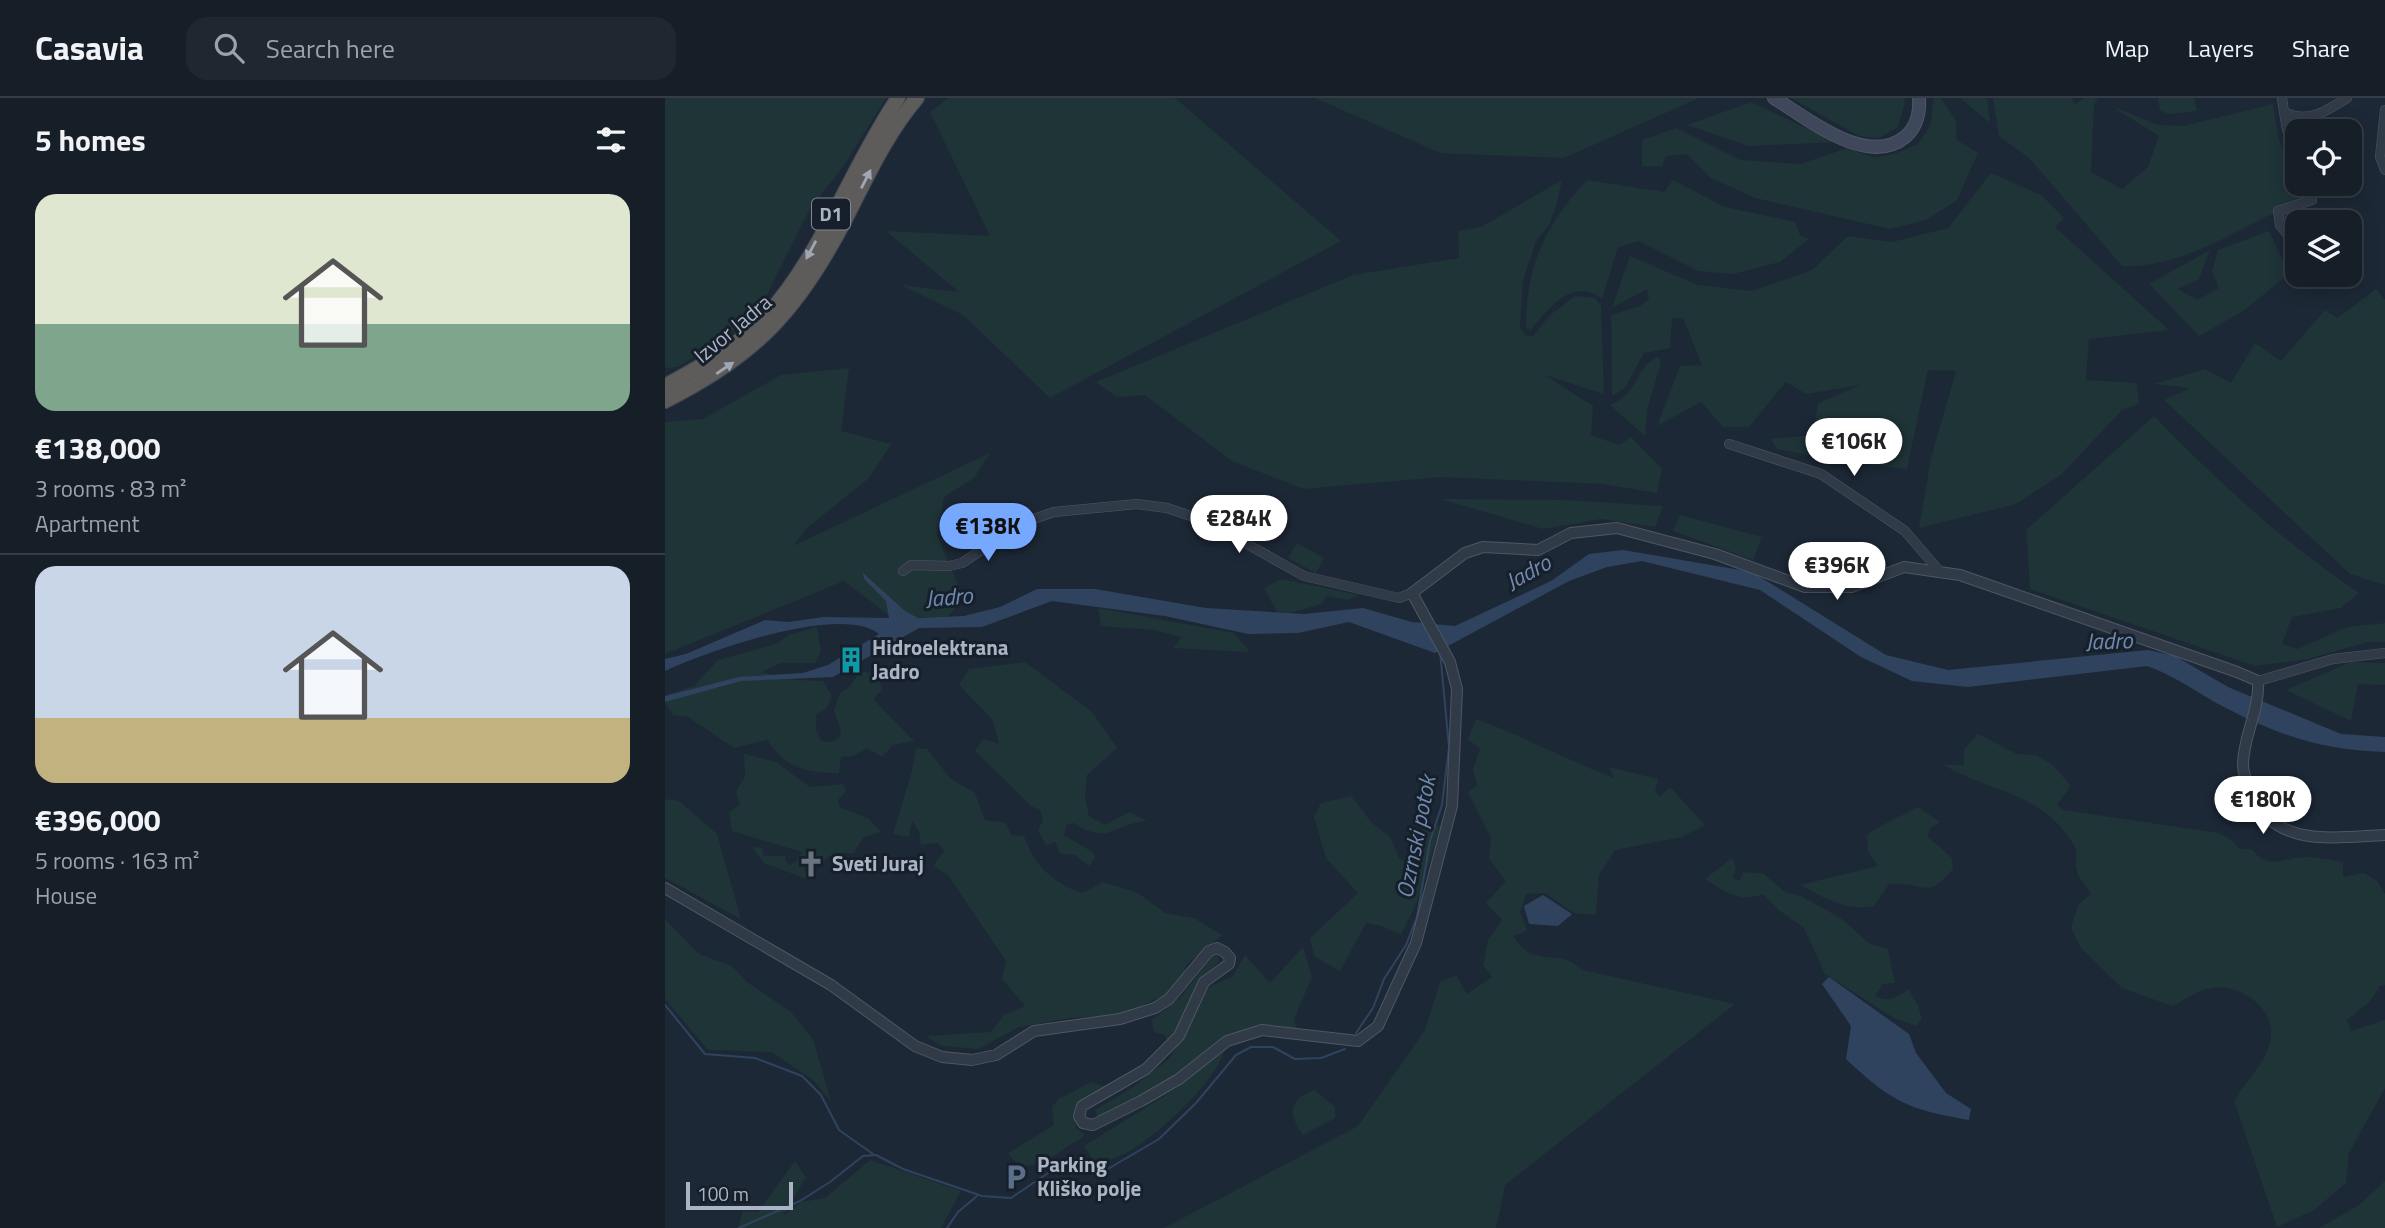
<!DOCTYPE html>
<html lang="en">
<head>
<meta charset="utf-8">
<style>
	:root { --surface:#161e28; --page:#1f2730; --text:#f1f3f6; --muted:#9ea2a8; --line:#353c45; --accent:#75a8fe }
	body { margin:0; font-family:"Titillium Web",sans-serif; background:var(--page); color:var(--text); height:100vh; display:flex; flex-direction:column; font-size:26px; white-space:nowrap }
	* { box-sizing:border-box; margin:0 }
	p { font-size:23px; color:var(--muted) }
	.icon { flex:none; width:38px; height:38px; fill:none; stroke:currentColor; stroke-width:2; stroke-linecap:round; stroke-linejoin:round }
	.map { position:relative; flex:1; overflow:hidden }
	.details { display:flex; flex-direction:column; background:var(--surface); width:665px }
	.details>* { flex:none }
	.controls { position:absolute; left:1620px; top:21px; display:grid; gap:14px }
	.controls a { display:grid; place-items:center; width:77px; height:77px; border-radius:14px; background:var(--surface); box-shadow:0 4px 18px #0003,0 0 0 2px var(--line); font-size:35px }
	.scale { position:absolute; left:21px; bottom:18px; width:107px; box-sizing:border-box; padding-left:7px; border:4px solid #aab4c4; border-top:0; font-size:19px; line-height:24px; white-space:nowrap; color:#aab4c4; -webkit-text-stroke:5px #171f2b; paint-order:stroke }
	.price { position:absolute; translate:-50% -60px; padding:0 16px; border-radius:24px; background:#fff; color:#222; font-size:23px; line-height:46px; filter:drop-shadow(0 2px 4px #0008) }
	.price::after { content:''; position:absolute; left:50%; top:42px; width:21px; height:16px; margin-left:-10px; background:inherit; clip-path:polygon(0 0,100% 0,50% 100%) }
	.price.selected { background:var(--accent); color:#111 }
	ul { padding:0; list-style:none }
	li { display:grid; align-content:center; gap:14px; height:371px; padding:0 35px }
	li+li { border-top:2px solid var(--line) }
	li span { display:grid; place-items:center; height:217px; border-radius:21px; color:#555 }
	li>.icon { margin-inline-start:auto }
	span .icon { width:126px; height:126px; fill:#fffc; stroke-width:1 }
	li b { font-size:30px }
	h2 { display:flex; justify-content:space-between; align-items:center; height:84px; padding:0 35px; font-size:30px }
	header { display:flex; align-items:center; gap:42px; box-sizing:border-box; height:98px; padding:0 35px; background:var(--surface); border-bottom:2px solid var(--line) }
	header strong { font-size:33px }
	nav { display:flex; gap:38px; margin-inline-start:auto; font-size:24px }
	.search { width:490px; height:63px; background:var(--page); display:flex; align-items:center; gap:18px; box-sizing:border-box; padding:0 24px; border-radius:21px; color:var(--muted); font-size:26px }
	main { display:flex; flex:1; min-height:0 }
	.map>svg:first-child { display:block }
</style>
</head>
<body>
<header>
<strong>Casavia</strong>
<div class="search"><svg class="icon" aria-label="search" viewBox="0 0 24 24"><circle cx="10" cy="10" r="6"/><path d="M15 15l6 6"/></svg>Search here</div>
<nav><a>Map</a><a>Layers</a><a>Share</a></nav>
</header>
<main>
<section class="details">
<h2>5 homes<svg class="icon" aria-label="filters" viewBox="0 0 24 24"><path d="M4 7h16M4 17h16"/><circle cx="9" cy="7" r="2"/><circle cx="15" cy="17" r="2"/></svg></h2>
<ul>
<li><span style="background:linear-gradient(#dfe7d0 60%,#7fa58c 0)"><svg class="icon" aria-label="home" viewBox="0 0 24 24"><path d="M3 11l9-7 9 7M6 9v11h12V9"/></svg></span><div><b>€138,000</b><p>3 rooms · 83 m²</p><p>Apartment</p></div></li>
<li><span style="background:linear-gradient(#c9d6e8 70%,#c2b280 0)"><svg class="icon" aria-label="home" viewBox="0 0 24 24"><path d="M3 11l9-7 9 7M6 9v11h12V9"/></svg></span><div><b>€396,000</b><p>5 rooms · 163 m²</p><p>House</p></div></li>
</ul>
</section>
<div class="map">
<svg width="1720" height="1130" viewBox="0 0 1720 1130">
	<rect width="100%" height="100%" fill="#1d2836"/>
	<!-- green -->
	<g fill="#1f3437">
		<polygon points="0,0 221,0 178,69 146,109 97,206 62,239 13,269 0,270"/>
		<polygon points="283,0 510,0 676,143 385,300 298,217 236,187 294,194 221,133 325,138 265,14"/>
		<polygon points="650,0 1034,0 899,60 775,55"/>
		<polygon points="1126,0 1239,0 1240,4 1233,29 1214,40 1194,38"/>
		<polygon points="1269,0 1276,0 1291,23 1292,42 1313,55 1292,102 1261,122 1225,131 1090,100 1046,80 1022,56 1001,58 997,69 977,68 977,42 1011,30 1075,62 1136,66 1182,50 1209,60 1232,55 1253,46 1265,27"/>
		<polygon points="1295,0 1322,0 1325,25"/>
		<path d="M1328,0H1407L1409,7L1420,0H1433L1429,7L1426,74L1457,91L1483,69L1494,38L1446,8L1493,27L1519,28L1608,6L1613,37L1635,103C1578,126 1520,171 1457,168L1365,61L1334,38Z"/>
		<polygon points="1493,0 1529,0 1532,13 1503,16 1495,12"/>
		<polygon points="1086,4 1171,44 1083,48 1022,27"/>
		<polygon points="1326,75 1376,97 1399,120 1390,129 1504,232 1424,241 1421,282 1472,285 1474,306 1457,312 1397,376 1351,406 1254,430 1266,360 1291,273 1263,272 1242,371 1190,366 1189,345 1168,345 1164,361 1112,351 1106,341 1148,337 1153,305 1196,287 1141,296 1121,284 1084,329 1058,329 1036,304 992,328 1015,268 1037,267 1018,220 1007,220 1005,250 979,255 960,290 947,298 946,217 975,208 984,201 982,191 947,210 965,158 1033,187 1087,193 1147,172 1183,138 1227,144 1283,130"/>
		<polygon points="897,82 891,109 884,127 871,143 858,182 855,229 860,237 868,238 884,218 910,198 930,200 936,208 939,296 880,277 928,308 926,337 954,347 966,339 997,371 992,395 938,386 776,379 638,391 567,363 480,297 452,299 431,284 688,177 794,160 793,133 816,129"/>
		<path d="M922,82L999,94L1008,82L1060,109L1130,124L1135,137L1144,141L1115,164L1068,176L1033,173L974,143L953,149L937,201C908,177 882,212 865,233L861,229C861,168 880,127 922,82Z"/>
		<polygon points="1604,133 1624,176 1577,214 1534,238 1484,186 1545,152 1534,181 1513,191 1532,202 1554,190 1547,173 1553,152"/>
		<polygon points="1711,191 1720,202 1720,487 1685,476 1499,302 1525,290 1489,286 1540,271 1566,285 1590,245 1616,263 1660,212 1672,220"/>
		<path d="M993,259L996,264L982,312L980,338L945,307C975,295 970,268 993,259Z"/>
		<polygon points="184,270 176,333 226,346 204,380 142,430 128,448 325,355 309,380 279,399 272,437 298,499 283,519 226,519 179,483 0,556 0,324 38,321 116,277"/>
		<path d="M1489,318C1552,383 1618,444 1694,495L1676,510L1627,519L1617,546L1632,551L1682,529L1720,525V544H1703L1643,561L1590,568L1365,491L1361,432Z"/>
		<polygon points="776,401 899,402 998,408 990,429 936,421 878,431"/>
		<polygon points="1015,417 1097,439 1088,462 1008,433"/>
		<polygon points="632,445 659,460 651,475 623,460"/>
		<polygon points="617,481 693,497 683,502 661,498 657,506 614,518 599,490"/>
		<polygon points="433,510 569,535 585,554 508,550 517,539 489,532 436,528"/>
		<path d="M152,529L156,554L150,565H116L96,574L131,582L158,583L167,598L162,610L151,617V632L156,643L166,644L175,639L176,632L169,613L175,595L183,590L196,573C209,575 214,579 217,592L208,601L249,643L228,647L217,659L202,650L188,658L176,659L174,675C140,675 121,670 102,642L69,650L23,619L8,617L1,606L4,596L29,588L53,562L111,546L124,537Z"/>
		<path d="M360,564L427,614L452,650L422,677L420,700L424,718L440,727L464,714L482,723C447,726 444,748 409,725L402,727L399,737L429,755L430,760L424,768L410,757L396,756L390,744L381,747L373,732L378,722L375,712L366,708L310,653L318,641L334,646L327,621L294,587L304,571Z"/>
		<polygon points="1686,564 1720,565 1720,587 1693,586 1686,623 1621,592"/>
		<path d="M811,621C858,638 902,662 949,680L944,669L993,681L990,693L994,699L1005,689L1040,727L1017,739L950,752L934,777L931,817L909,815L880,795L861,796L855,814L862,832L848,838C862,861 875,857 898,861C905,862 912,868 918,872L1070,906L840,1087L831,1130H499L693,1028L760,932L775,884L791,877L802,896L827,879L818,867L823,842L837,822L821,805L841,783L824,761L826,740L803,694L812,687L808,672L815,651L803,641Z"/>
		<path d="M1313,636L1352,656L1371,657L1388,667L1406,688L1392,707L1398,712L1554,735L1569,744L1574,751H1587C1602,772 1617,761 1638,759C1651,758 1665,763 1678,764V779L1699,775L1712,783L1720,796V887L1715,888L1705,903L1682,922L1686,933L1720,922V990L1684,1055L1681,1085L1649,1112L1612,1129L1569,1003C1580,983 1605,961 1606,938C1608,906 1571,883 1541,891C1530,894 1518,903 1507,908L1457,890L1416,850L1406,830L1413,807L1426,796C1422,789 1414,781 1412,773C1409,765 1414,755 1409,747C1375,692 1327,696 1279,667H1299V651Z"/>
		<path d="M251,650L262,651L286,681L310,695L320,722L340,725L347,737L359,738C368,766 389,786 417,795L438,784L473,795L500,815L529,820L557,837L521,867L517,881L504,895L456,917L406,920L354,929L313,951L277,948L260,938L326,934L339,917L360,908L337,881L341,863L283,777L268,768L279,753L273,745L256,747L254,733L247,723L244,739L228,736L247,673Z"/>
		<polygon points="79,656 111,664 145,689 178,686 181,693 173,702 175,709 204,721 216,734 199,739 188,755 170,755 157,763 143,757 139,765 142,781 99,765 87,749 97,750 99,758 120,758 120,762 125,767 132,763 137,754 67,733 64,715 75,706 71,694 80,678"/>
		<polygon points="686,698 707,725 725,739 734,760 743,765 759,728 776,728 751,806 736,837 717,828 701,825 675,873 649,858 645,840 693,795 661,760 649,719 656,705"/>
		<polygon points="0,701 14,703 52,736 76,821 0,780"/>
		<path d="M1253,709L1275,724L1266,730L1262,738L1287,760L1288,771C1260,804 1261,783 1224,786L1209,808C1181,814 1158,799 1135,787L1213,768L1203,754L1202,737C1218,725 1235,719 1253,709Z"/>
		<path d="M1067,760L1071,769L1068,780L1075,783L1078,774L1099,776L1120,794L1136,798L1177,821L1205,846L1223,851L1230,885L1218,886L1210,898C1224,904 1231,901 1243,891L1253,907L1257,921L1251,928L1229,920L1160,876L1139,830L1115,813L1098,796C1075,805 1060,794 1040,781Z"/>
		<polygon points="0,821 34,856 67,868 82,884 126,914 148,941 166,1003 148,982 107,954 43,952 0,901"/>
		<polygon points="638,849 647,879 629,921 632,931 597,926 558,938 511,977 433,1020 430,1012 467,990 505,960 544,889 568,878 580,857 605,885"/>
		<polygon points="549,857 553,858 554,864 533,882 516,925 502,944 500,937 489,934 487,922 514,901"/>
		<path d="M560,949C557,980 480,1051 450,1060C444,1063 435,1063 429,1064L419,1048L509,992Z"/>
		<path d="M426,984L443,990L410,1008L411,1030L419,1036L417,1040C396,1050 361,1087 343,1055L389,1027L387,1009L394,1001Z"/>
		<path d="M649,992L670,1009V1020L638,1037C623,1016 623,1002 649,992Z"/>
		<polygon points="205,1062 296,1093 276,1130 73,1130 78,1113 93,1114 130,1063 141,1079 118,1118 136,1104 160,1100"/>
		<polygon points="1720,1083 1720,1130 1654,1130 1694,1107"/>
	</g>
	<!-- water -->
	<g fill="#2f435f">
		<path d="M958,452L1087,474L1221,557L1283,572L1483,552L1510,558L1563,589L1676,636L1720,639V654C1657,652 1615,638 1559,609C1532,595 1511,578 1482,568L1303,589L1247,583L1196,559L1095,492L977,463L942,469L904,483L770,555L684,524L633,535L583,536L500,518L387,503L317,529L254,530L168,579L76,583L0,604V598L74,579L138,575L163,567L214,536C176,505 41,554 0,573V561L21,556L100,522L123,524L159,519L224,520L221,503L199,481L198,475L240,513L253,520L299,518L335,509L372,491H430L541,510L639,516L698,510L747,524L790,528L886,483L924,456Z"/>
		<polygon points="878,797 907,816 893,828 864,826 859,808"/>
		<path d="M1164,879L1244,936L1251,955L1281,995L1306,1011L1304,1022C1242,1011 1227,1004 1181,961L1186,928L1157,886Z"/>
	</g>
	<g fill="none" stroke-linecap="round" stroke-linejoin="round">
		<!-- stream -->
		<g stroke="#2f435f" stroke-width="2">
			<polyline points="0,907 40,956 90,960 137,978 156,997 174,1032 208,1056"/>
			<polyline points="691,935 708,910 719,881 741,847 752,819 765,743 777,707 784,649 775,553"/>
			<polyline points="74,1130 135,1103 165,1084 198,1058 211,1057 238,1071 317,1098 346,1100 389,1071 400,1066 441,1072 494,1041 531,1005 571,957 586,949 608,949 630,961 656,960 680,951"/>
			<polyline points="282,1130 293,1114 312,1098"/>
		</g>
		<!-- minor casing -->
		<g stroke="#4e5765" stroke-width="10">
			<g id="minor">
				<path d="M1617,0L1619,14C1644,26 1661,13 1682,0"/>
				<polyline points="1720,12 1715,59 1720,72"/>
				<polyline points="1619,14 1622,32 1633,51"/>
				<polyline points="1633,150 1615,127 1613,113 1647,102 1645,86"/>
				<polyline points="1064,346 1156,376 1240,433 1276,475"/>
				<polyline points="238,473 246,467 284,468 297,465 357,425 389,414 472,406 502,410 541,423 639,478 734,500 747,495"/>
				<polyline points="1593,583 1668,561 1720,555"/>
			</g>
		</g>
		<!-- tertiary casing -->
		<g stroke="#4e5765" stroke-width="12">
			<path id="tertiary" d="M0,790L166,887L250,948L277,959L307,962L331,957L369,933L455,921L490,910L504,901L544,853L552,850L560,854L565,860L564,866L539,884L514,938L481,971L417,1008L414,1018L418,1025L428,1027L476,1003L514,981L562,943L597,932L693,943L713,928L751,845L787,708L792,591L785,564L747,495L800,455L818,449L873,452L906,435L952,430L1050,456L1140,489H1187L1239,469L1295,477L1572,574L1593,583C1595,612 1578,638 1578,667C1578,677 1583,688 1587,697C1611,751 1672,739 1720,737"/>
		</g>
		<!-- secondary casing -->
		<g stroke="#4e5765" stroke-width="14">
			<path id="secondary" d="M1109,0C1142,20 1202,70 1240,39C1252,29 1255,15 1254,0"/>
		</g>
		<!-- trunk casing -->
		<g stroke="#3c4451" stroke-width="16">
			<g id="trunk">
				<path d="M0,288C34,269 70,250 97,222C154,164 186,69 233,0"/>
				<path d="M0,303C92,257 134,211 181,120C202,79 222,35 252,0"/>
			</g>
		</g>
		<!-- minor -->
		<use href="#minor" stroke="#313a47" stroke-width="9"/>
		<!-- tertiary -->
		<use href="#tertiary" stroke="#313a47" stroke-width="10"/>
		<!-- secondary -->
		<use href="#secondary" stroke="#3f485a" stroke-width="12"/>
		<!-- trunk -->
		<use href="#trunk" stroke="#5e5c5a" stroke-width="14"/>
	</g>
	<!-- one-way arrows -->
	<defs><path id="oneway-solid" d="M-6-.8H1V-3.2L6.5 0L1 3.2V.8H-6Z" transform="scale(1.75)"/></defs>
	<g fill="#9fa7b4">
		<use href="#oneway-solid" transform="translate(201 81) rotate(-63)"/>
		<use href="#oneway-solid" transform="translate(146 152) rotate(118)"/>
		<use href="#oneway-solid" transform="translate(60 270) rotate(-34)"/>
	</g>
	<!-- icons -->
	<defs>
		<g id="building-bare" transform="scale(2.1)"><path d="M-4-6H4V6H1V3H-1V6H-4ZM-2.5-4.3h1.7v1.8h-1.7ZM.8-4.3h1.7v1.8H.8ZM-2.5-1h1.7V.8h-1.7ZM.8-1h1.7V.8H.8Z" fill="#0f9aa8" stroke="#171f2b" stroke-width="2.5" paint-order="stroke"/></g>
		<g id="church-bare" transform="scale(2.1)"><path d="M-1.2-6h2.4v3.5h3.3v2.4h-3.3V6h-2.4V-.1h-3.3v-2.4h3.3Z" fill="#6b7280" stroke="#171f2b" stroke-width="2.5" paint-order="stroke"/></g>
		<g id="parking-bare" transform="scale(2.1)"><path d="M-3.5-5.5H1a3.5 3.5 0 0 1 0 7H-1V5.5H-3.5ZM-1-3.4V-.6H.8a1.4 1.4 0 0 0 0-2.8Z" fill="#5c6f8a" stroke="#171f2b" stroke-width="2.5" paint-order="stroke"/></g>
	</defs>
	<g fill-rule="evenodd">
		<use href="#building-bare" x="186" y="562"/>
		<use href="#church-bare" x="146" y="766"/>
		<use href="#parking-bare" x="351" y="1079"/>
	</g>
	<g text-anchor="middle" stroke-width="6" stroke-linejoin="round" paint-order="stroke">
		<!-- shield labels -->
		<rect fill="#171f2b" stroke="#7e8796" stroke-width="2" x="147" y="100.5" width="38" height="31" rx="5"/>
		<g font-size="19" font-weight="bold" fill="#aab4c4">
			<text x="166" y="123">D1</text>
		</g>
		<!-- street labels -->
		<g font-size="21" fill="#aab4c4" stroke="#171f2b">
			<text transform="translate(68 231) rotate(-40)" y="7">Izvor Jadra</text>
		</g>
		<!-- poi labels -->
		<g font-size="21" font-weight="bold" fill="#aab4c4" stroke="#171f2b" text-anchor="start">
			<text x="207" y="557">Hidroelektrana<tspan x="207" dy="24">Jadro</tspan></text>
			<text x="167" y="773">Sveti Juraj</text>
			<text x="372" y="1074">Parking<tspan x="372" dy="24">Kliško polje</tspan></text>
		</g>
		<!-- water labels -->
		<g font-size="23" font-style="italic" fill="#708aaf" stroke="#171f2b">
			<text transform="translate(863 474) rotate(-29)" y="8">Jadro</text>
			<text transform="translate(284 499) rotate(-4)" y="8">Jadro</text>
			<text transform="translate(1444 543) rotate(-2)" y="8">Jadro</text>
			<text transform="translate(751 739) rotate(-79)" y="8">Ozrnski potok</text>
		</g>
	</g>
</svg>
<div class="controls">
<a><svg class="icon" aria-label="locate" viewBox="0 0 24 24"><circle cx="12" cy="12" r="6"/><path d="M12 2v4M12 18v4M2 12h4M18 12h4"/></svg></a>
<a><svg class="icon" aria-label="layers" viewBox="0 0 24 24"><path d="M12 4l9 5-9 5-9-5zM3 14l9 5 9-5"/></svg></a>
</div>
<div class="scale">100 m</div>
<b class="price" style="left:1189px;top:380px">€106K</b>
<b class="price" style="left:574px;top:457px">€284K</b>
<b class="price selected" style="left:323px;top:465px">€138K</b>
<b class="price" style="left:1172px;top:504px">€396K</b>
<b class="price" style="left:1598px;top:738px">€180K</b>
</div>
</main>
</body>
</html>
